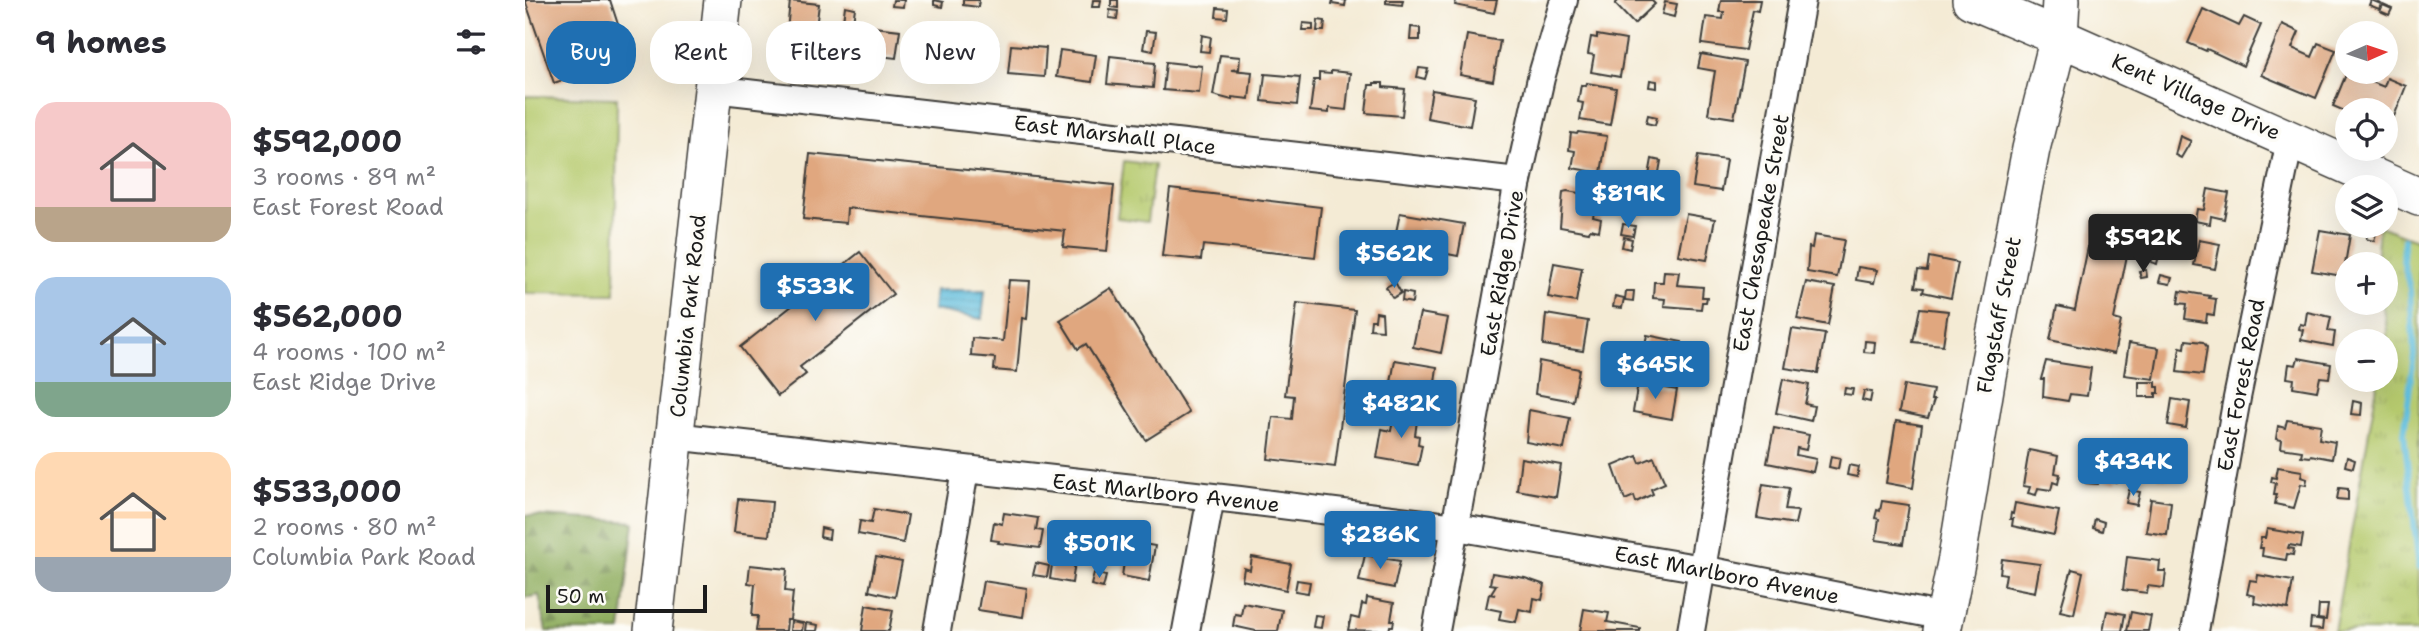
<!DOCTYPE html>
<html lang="en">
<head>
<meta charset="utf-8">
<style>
	:root { --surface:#fff; --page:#f7f7f7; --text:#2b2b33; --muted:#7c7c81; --accent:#1f6fb2 }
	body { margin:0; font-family:"Shantell Sans",sans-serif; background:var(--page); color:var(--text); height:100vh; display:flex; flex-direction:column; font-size:26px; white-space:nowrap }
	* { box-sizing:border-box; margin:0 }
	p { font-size:23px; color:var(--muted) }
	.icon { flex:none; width:38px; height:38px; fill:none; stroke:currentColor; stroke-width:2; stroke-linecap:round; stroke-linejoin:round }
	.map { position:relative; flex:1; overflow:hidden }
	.side { display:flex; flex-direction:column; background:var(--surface); width:525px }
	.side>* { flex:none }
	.banner { position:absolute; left:21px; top:21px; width:665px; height:63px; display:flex; gap:14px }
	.needle { width:46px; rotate:87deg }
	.tools { position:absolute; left:1810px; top:21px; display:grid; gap:14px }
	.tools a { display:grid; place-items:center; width:63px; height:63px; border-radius:50%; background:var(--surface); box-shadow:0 7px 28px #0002; font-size:35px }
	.scale { position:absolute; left:21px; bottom:18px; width:161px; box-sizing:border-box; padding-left:7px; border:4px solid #1c1c1c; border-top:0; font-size:19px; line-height:24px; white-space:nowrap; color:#1c1c1c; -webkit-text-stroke:5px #fdfcf7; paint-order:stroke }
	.price { position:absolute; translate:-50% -60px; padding:0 16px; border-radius:7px; background:var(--accent); color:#fff; font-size:23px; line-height:46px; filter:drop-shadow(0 2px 4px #0008) }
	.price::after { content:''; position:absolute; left:50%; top:42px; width:21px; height:16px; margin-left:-10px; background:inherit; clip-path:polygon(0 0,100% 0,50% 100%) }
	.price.active { background:#222; color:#fff }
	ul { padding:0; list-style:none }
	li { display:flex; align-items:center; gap:21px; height:175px; padding:0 35px }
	li span { display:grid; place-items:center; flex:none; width:196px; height:140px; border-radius:21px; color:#555 }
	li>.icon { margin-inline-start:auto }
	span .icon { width:84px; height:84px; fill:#fffc; stroke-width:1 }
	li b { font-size:30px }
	h2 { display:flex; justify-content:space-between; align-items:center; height:84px; padding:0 35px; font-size:30px }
	.pill { padding:0 24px; border-radius:28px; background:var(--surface); box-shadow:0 7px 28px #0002; font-size:24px; line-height:63px }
	.pill.active { background:var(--accent); color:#fff }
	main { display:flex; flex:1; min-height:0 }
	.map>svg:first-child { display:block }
</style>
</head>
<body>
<main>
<section class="side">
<h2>9 homes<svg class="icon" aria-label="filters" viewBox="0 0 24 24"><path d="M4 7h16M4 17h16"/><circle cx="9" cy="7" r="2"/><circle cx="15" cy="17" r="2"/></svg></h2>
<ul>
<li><span style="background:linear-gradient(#f6c9c9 75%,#b9a48a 0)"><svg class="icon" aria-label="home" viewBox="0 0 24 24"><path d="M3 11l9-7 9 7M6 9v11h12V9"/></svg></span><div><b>$592,000</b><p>3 rooms · 89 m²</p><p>East Forest Road</p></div></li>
<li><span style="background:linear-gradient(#a9c7e8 75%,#7fa58c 0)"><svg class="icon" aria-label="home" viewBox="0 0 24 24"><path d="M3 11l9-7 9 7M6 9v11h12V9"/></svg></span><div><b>$562,000</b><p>4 rooms · 100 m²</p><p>East Ridge Drive</p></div></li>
<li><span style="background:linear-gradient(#ffd9b3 75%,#9aa5b1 0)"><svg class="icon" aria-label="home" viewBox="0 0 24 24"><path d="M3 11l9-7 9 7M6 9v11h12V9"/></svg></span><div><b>$533,000</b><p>2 rooms · 80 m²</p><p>Columbia Park Road</p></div></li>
</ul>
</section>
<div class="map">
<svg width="1894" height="631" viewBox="0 0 1894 631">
	<defs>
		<pattern id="grass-tufts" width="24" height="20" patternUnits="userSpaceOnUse" patternTransform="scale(1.75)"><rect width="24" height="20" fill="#b6ca6e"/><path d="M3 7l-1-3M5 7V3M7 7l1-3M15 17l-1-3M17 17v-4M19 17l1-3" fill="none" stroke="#9cad5f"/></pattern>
		<pattern id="forest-firs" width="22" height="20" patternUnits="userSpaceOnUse" patternTransform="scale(1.75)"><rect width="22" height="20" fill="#90ae61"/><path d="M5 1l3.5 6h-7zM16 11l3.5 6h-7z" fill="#758d4f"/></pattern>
		<pattern id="water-rules" width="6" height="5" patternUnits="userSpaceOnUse" patternTransform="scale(1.75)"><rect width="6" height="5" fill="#5fbddd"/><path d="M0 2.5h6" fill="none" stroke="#52a2bd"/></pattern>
	</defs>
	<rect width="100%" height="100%" fill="#fdfcf7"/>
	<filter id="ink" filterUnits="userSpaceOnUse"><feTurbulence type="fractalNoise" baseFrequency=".0143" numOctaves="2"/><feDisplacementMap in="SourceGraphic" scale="14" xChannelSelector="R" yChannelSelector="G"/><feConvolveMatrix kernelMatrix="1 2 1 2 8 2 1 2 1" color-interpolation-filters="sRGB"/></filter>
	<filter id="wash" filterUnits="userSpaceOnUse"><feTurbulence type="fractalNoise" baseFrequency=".00686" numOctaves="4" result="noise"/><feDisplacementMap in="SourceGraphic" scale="28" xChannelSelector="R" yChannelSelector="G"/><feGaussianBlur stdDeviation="1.57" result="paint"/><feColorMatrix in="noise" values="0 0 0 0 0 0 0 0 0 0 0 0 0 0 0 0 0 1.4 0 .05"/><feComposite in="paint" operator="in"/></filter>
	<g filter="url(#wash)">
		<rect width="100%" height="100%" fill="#f4ebd5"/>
		<!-- grass -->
		<g fill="url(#grass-tufts)" stroke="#697345" stroke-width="2">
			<polygon points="599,161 629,165 622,222 592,218"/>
			<polygon points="1854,226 1894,241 1894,631 1809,631 1853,380 1860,380 1862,330 1857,303 1860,303 1860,264 1851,264"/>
		</g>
		<!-- forest -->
		<polygon fill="url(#forest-firs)" stroke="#56653e" stroke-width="2" points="0,515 109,522 96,631 21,631 14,595 0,598"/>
		<!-- pitch -->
		<polygon fill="#b6ca6e" stroke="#697345" stroke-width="2" points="0,96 92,98 90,294 0,293"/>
		<!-- water -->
		<polygon fill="url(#water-rules)" stroke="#3e6c7c" stroke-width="2" points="410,290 460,290 457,319 408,310"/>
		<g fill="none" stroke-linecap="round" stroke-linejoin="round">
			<!-- stream -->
			<polyline stroke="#5fbddd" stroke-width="6" points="1879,239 1878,260 1885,290 1889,354 1879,434 1894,567"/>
		</g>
		<g id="blocks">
			<!-- building -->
			<g fill="#e0a77f">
				<polygon points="0,0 85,0 104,58 29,83"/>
				<polygon points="368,0 379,0 378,7 367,6"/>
				<polygon points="409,0 418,2 417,7 409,5"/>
				<polygon points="438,0 454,0 453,7 438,5"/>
				<polygon points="568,0 576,0 575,7 567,7"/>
				<polygon points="586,0 593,0 593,8 586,7"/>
				<polygon points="808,0 821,0 820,6 807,4"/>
				<polygon points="861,0 878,0 877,5 861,3"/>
				<polygon points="931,0 972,0 969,13 930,5"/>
				<polygon points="1094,0 1126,0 1130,4 1109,24 1090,4"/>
				<polygon points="1196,0 1235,0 1233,11 1228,10 1220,50 1177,44 1181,17 1198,19 1199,12 1194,12"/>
				<polygon points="1846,0 1856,4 1854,9 1844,5"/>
				<polygon points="265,1 294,4 289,44 261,41"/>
				<polygon points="1140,2 1152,4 1149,17 1137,14"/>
				<polygon points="1858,5 1867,9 1864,15 1855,11"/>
				<polygon points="320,6 330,8 328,22 318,21"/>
				<polygon points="692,8 703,9 702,18 691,17"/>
				<polygon points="1678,9 1714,26 1719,17 1736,25 1718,66 1682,49 1681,51 1663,43"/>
				<polygon points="585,10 593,11 592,19 584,18"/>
				<polygon points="793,20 800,21 799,31 792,31"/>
				<polygon points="778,23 788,24 788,30 777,30"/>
				<polygon points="1757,24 1774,32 1767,48 1787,57 1793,43 1811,50 1791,98 1736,75"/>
				<polygon points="340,26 375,30 371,58 337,54"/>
				<polygon points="886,27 895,28 895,40 885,40"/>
				<polygon points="388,31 424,34 421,64 386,60"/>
				<polygon points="621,31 631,32 628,51 618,49"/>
				<polygon points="677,35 686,37 684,52 675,51"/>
				<polygon points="942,35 975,41 968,81 935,75"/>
				<polygon points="1072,35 1101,40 1095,77 1066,72 1069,55 1063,54 1066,37 1072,38"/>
				<polygon points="437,39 473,44 470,71 434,67"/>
				<polygon points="486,45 521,48 519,77 483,74"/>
				<polygon points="535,50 571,55 567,82 531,77"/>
				<polygon points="1176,54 1220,62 1209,118 1183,114 1190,71 1173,68"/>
				<polygon points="695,55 715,57 714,69 706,70 727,72 724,99 707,97 707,100 688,95"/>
				<polygon points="585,56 620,60 620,62 630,63 628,88 582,84"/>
				<polygon points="641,62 677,66 674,93 638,90"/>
				<polygon points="894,68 903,69 900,79 892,77"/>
				<polygon points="806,71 825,73 821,110 804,108 804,113 785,111 789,80 794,80 794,73 806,74"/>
				<polygon points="1822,72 1859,87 1862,78 1881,86 1864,129 1860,127 1860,110 1822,112 1808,106"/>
				<polygon points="740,74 775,77 772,105 737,101"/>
				<polygon points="1125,80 1132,81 1132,88 1124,87"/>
				<polygon points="849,83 858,83 858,87 880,89 877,116 841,113 844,85 849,85"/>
				<polygon points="1062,83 1091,88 1085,125 1055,120 1058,103 1053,102 1056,85 1061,86"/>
				<polygon points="907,90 950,97 945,126 902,118"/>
				<polygon points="1123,115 1132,117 1130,125 1121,123"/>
				<polygon points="1053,132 1082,136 1076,173 1047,168 1050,151 1044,150 1046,133 1052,134"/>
				<polygon points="1655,136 1666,141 1656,158 1650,155"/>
				<polygon points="285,154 589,185 582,251 538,247 540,231 322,208 321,223 278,219"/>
				<polygon points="1173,156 1201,160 1196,191 1168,187"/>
				<polygon points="1127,159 1136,161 1131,189 1122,187"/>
				<polygon points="1110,181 1120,182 1118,193 1108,191"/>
				<polygon points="645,189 796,207 790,257 678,245 676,260 637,256"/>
				<polygon points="1683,189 1704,193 1699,219 1686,216 1685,224 1670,221 1672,209 1679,210"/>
				<polygon points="1042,191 1072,196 1068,217 1076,219 1074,231 1065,229 1064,232 1035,227 1038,192"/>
				<polygon points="875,213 939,224 933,256 902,250 905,232 893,230 891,246 869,242"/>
				<polygon points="1161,214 1190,219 1182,260 1153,255"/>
				<polygon points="1569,218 1608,226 1589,319 1596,321 1589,354 1525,340 1532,306 1550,310"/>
				<polygon points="1098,224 1110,226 1108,236 1096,234"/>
				<polygon points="1845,226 1853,226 1849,241 1841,239"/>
				<polygon points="1795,230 1825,235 1818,276 1787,271"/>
				<polygon points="1289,235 1319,240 1312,277 1282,272 1284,247 1287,248"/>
				<polygon points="1099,237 1107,239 1105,249 1097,247"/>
				<polygon points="1674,240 1695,244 1690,269 1669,265"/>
				<polygon points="335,252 368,294 275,367 281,374 253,396 215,347"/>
				<polygon points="1629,253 1634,255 1632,264 1626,262"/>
				<polygon points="1404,257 1433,263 1426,298 1398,292 1399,288 1390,287 1393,270 1402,271"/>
				<polygon points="1029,263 1057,268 1051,302 1023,297"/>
				<polygon points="1333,267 1352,270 1349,283 1331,280"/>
				<polygon points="1621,270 1622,277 1616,278 1614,271"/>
				<polygon points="1139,271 1154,272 1152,285 1178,287 1177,297 1182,297 1181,302 1177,302 1176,309 1139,306 1140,299 1128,298 1129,282 1138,282"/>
				<polygon points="1636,275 1647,278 1645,284 1634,282"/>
				<polygon points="484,280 505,281 502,319 497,318 492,372 469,370 470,358 446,356 447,338 478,341"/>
				<polygon points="870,282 876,293 868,298 861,287"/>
				<polygon points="1281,282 1310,287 1303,325 1272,319"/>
				<polygon points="586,288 664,413 621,440 561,344 553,349 535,320"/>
				<polygon points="1101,291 1109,291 1108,301 1100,300"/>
				<polygon points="1655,291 1685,296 1684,298 1691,299 1689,315 1682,314 1681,322 1660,319 1662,304 1653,303"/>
				<polygon points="878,292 888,294 887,303 877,301"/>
				<polygon points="1090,296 1099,298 1097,308 1088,307"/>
				<polygon points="772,303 830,310 810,467 743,459 748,417 767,419 769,396 760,395"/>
				<polygon points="1395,308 1423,311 1418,345 1388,342"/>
				<polygon points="851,312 857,313 858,330 845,329 846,320 850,320"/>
				<polygon points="1782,312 1806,317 1803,331 1810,332 1808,346 1776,340 1778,330 1774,329 1775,324 1780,325"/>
				<polygon points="895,313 923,318 916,353 888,347"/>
				<polygon points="1021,314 1063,321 1058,351 1018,345"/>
				<polygon points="1267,329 1300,334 1293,373 1260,368"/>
				<polygon points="1122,335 1157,342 1156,349 1160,350 1156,371 1116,363"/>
				<polygon points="1661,340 1678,342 1682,347 1678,375 1652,372 1655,347 1660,348"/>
				<polygon points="1340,341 1350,342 1349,353 1339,352"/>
				<polygon points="1604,343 1634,348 1629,379 1599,375"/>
				<polygon points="1773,358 1806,364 1804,378 1795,377 1792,391 1768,387 1769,379 1762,378 1764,364 1771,365"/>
				<polygon points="870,360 912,367 910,383 907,387 904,387 902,394 865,388"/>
				<polygon points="1014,361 1054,369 1048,401 1010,394"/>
				<polygon points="1521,361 1566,368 1562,396 1545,394 1543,401 1518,397 1519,379 1516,379"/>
				<polygon points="1258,379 1284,385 1280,404 1289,406 1286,421 1251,413"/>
				<polygon points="1614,382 1631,382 1631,387 1634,387 1634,393 1631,393 1631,397 1614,397"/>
				<polygon points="1113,383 1152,390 1147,419 1108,412"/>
				<polygon points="1379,385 1408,390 1406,400 1409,400 1403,418 1374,412"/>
				<polygon points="1320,388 1328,389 1327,395 1319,394"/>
				<polygon points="1339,391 1347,392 1345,402 1337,400"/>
				<polygon points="1647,399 1665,402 1661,428 1643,425"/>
				<polygon points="1828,401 1837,403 1836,415 1826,414"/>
				<polygon points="870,410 893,414 890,435 894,436 893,444 897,445 893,465 852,458 857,429 866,431"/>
				<polygon points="1004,410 1045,418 1039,449 1001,442"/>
				<polygon points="1762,420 1796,425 1794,439 1810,442 1807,459 1786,455 1785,457 1776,456 1777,451 1756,448 1757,440 1751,439 1753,426 1760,428"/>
				<polygon points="1371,421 1397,425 1388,488 1361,483"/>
				<polygon points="1249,428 1284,435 1281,450 1272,448 1271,455 1291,459 1288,472 1242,463"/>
				<polygon points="1504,450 1533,456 1530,473 1535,474 1533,484 1528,482 1526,490 1513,488 1511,495 1503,493 1505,487 1498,486"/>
				<polygon points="1638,454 1655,456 1654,465 1659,465 1658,475 1652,474 1651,480 1634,478"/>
				<polygon points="1112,456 1115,463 1129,457 1140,483 1126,489 1128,494 1111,502 1109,496 1100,500 1088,466"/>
				<polygon points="1306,456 1315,458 1313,469 1304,467"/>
				<polygon points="1822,457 1830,460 1828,468 1820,466"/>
				<polygon points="996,458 1036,465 1031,497 992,490"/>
				<polygon points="1580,459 1593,460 1591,482 1578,481"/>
				<polygon points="1324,465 1334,467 1332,477 1322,475"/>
				<polygon points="1563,466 1575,468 1573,484 1561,483"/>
				<polygon points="1753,467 1777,471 1776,477 1782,479 1781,485 1776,484 1769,508 1750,504 1752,494 1749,494 1751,483 1746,482 1747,477 1751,478"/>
				<polygon points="1238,484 1264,488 1260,510 1273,511 1270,524 1232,518"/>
				<polygon points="1814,488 1823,489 1823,500 1812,499"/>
				<polygon points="1604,490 1615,492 1612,505 1601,503"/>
				<polygon points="213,499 247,502 244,536 209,532"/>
				<polygon points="1626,499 1646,502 1642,535 1621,532"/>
				<polygon points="1357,501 1384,505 1378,544 1351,540 1354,519 1350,518 1352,510 1355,511"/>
				<polygon points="1490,503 1534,511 1529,535 1487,526 1488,519 1485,519 1486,513 1488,514"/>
				<polygon points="349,509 383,515 378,543 333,534 335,521 346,523"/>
				<polygon points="479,513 513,518 511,530 518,531 515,548 473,543 474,541 466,540 469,522 477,524"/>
				<polygon points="1570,519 1579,522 1577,531 1568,528"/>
				<polygon points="296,528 305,530 304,539 295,537"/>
				<polygon points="1742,529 1778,535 1776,547 1764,545 1763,548 1769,549 1768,555 1762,554 1761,560 1737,556 1738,548 1734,548 1736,538 1740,538"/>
				<polygon points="602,541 630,546 624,581 597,576"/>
				<polygon points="530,544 552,547 547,583 525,579"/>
				<polygon points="840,555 875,561 869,588 834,581"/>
				<polygon points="351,557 377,562 370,597 344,591"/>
				<polygon points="727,557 766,564 761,590 717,580 719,568 725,570"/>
				<polygon points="1602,557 1635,561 1634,571 1641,571 1639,588 1623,586 1622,593 1598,590"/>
				<polygon points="1477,559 1515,564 1510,592 1479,586 1481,574 1475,573"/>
				<polygon points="511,563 524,566 522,577 508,575"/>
				<polygon points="225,565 262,569 260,591 268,592 265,620 262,620 261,631 231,631 233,616 227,616 230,584 223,583"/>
				<polygon points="1547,569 1558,572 1549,614 1535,611"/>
				<polygon points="569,573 581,576 578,588 566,585"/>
				<polygon points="967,573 1000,578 1020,585 1017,600 1009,598 1007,612 994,609 991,622 974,619 976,611 961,608 964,594 970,595 966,593 971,585 965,584"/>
				<polygon points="1733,575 1768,581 1763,609 1729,603 1730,596 1722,594 1725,580 1732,581"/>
				<polygon points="772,580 785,582 783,593 770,591"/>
				<polygon points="458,581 502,588 498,617 453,610"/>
				<polygon points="842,598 869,603 866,620 869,620 868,626 865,626 864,631 823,630 826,617 834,619 837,604 841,605"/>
				<polygon points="718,603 757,610 753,631 731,631 708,626 710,614 716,615"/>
				<polygon points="341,605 368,610 364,631 337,631"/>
				<polygon points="1794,605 1803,605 1801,620 1793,619"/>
				<polygon points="1059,609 1084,613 1082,622 1115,628 1115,631 1055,631"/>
				<polygon points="1582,611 1600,614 1597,631 1578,631"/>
				<polygon points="1606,612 1626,616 1623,631 1602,631"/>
				<polygon points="790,615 798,616 796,628 788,627"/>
				<polygon points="1786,619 1798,621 1797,630 1785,629"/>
				<polygon points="266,621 278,623 277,631 265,631"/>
				<polygon points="281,623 293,625 292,631 280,631"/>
			</g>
		</g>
	</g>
	<g filter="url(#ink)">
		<use href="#blocks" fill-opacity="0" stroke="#3c3b38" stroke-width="2"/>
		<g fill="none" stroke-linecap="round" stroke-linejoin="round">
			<!-- street casing -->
			<g stroke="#3c3b38" stroke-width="30">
				<g id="street">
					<polyline points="188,89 993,181"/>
					<polyline points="149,436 715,500 931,527 1177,569 1420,617"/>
					<polyline points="412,631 440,471"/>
					<polyline points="661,631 686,497"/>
					<polyline points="911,631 993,181 1016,78 1039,0"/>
					<polyline points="1166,631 1277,0"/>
					<polyline points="1670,631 1712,398 1765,140"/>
				</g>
			</g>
			<!-- secondary casing -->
			<g stroke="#3c3b38" stroke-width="40">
				<g id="secondary">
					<polyline points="1446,0 1534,37 1894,197"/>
					<polyline points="128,631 198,0"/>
					<polyline points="1417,631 1432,558 1462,376 1506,149 1534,37 1536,0"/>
				</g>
			</g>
			<!-- street -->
			<use href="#street" stroke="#fff" stroke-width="26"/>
			<!-- secondary -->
			<use href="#secondary" stroke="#fff" stroke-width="37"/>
		</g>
	</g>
	<g text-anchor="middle" stroke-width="7" stroke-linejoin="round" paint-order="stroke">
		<!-- street labels -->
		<g font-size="21" fill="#1c1c1c" stroke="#fdfcf7">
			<text transform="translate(1671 97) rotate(24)" y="7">Kent Village Drive</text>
			<text transform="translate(590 135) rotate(7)" y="7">East Marshall Place</text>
			<text transform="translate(1236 233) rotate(-80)" y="7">East Chesapeake Street</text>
			<text transform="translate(977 273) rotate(-80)" y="7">East Ridge Drive</text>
			<text transform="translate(1474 315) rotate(-79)" y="7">Flagstaff Street</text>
			<text transform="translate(163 316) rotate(-84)" y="7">Columbia Park Road</text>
			<text transform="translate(1716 385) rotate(-79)" y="7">East Forest Road</text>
			<text transform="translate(641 493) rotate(6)" y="7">East Marlboro Avenue</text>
			<text transform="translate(1202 575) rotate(11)" y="7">East Marlboro Avenue</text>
		</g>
	</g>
</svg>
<div class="tools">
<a><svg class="needle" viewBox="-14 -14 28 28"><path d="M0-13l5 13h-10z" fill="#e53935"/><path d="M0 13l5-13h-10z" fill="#7c7c81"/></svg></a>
<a><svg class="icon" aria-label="locate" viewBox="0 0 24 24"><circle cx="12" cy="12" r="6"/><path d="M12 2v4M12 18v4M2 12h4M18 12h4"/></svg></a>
<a><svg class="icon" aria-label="layers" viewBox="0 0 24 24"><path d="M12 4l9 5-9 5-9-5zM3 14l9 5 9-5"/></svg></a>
<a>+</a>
<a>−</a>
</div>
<div class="scale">50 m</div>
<b class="price" style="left:1103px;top:230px">$819K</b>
<b class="price active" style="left:1618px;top:274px">$592K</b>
<b class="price" style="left:869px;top:290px">$562K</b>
<b class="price" style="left:290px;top:323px">$533K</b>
<b class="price" style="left:1130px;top:401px">$645K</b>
<b class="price" style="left:876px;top:440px">$482K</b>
<b class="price" style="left:1608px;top:498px">$434K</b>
<b class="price" style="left:855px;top:571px">$286K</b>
<b class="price" style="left:574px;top:580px">$501K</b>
<div class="banner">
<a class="pill active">Buy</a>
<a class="pill">Rent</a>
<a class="pill">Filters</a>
<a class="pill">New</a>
</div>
</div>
</main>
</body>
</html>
